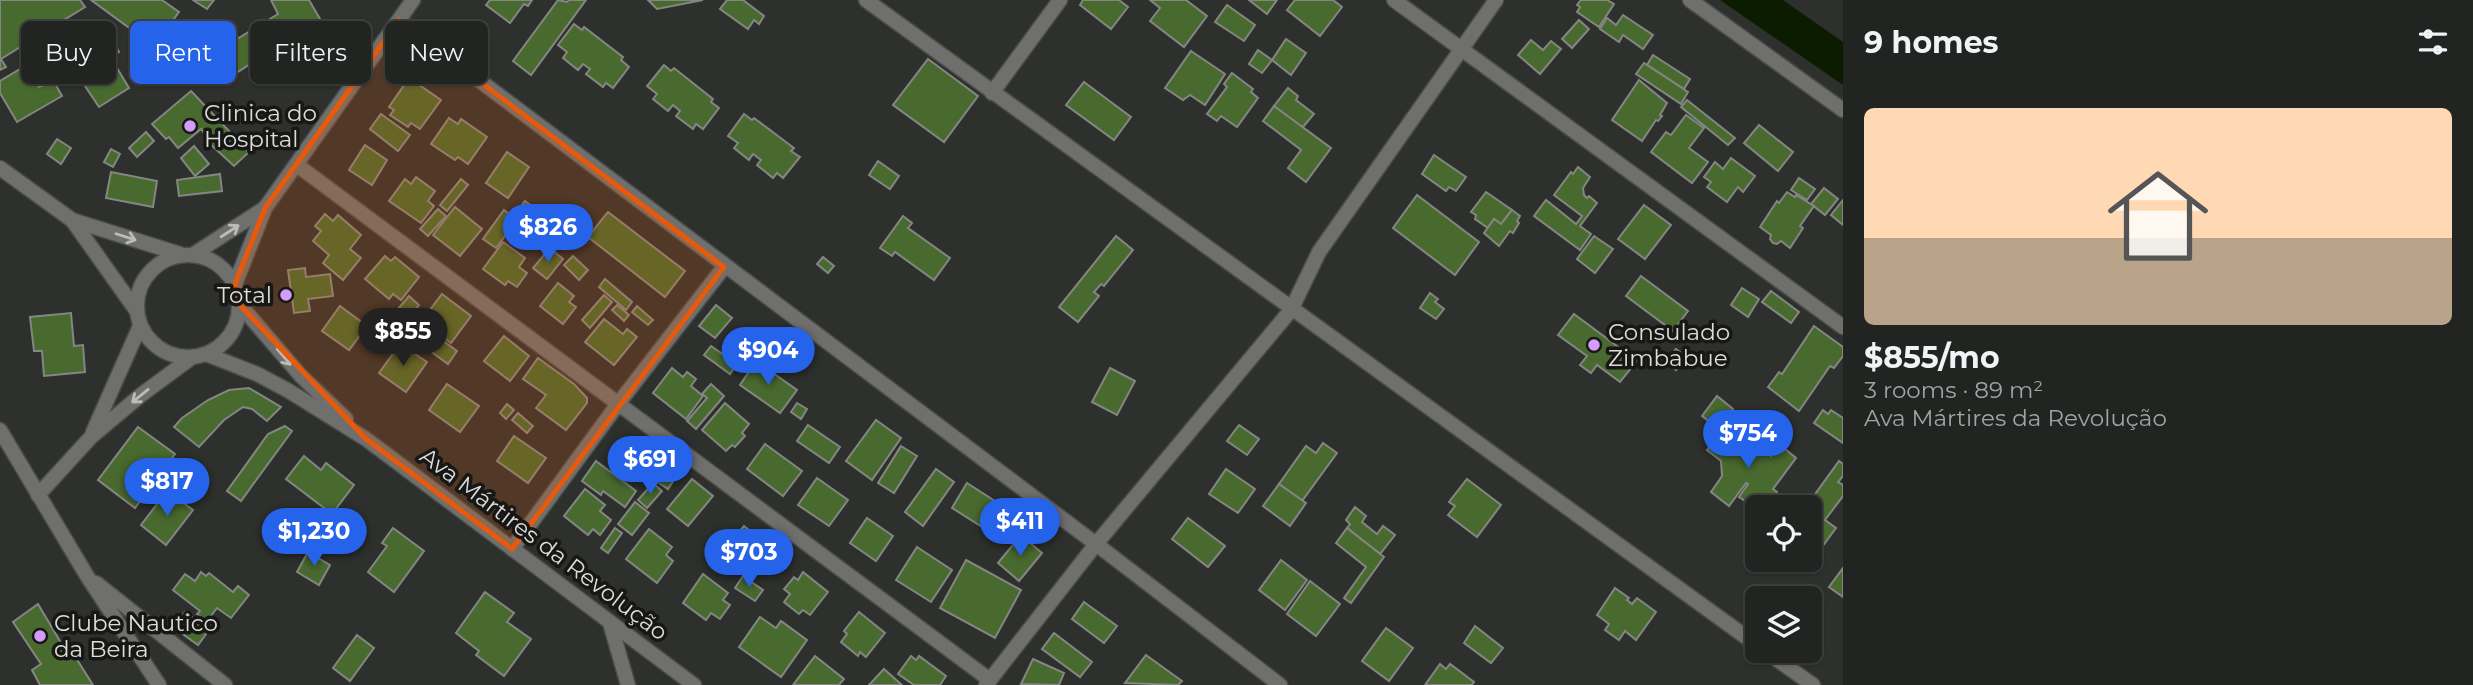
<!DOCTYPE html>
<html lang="en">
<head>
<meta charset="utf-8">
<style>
	:root { --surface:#222422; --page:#2a2c2a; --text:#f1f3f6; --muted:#a2a4a5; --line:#3f4140; --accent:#2563eb }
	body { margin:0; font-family:Montserrat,sans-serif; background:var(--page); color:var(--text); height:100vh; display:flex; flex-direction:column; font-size:26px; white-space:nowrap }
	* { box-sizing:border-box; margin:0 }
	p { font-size:23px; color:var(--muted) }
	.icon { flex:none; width:38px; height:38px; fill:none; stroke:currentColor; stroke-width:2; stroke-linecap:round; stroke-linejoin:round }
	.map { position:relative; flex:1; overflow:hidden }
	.sheet { display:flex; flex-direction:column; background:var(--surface); width:630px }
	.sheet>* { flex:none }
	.banner { position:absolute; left:21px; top:21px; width:665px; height:63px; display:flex; gap:14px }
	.buttons { position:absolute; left:1745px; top:495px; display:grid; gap:14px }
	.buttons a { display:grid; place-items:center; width:77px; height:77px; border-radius:10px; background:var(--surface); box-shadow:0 2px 5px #0004,0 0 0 2px var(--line); font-size:35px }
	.price { position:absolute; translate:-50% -60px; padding:0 16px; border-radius:24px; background:var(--accent); color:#fff; font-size:23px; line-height:46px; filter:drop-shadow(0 2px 4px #0008) }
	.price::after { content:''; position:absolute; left:50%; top:42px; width:21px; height:16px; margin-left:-10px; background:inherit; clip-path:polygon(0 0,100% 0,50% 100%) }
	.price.on { background:#222; color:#fff }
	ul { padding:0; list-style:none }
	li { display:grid; align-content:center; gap:14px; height:371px; padding:0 21px }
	li span { display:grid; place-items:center; height:217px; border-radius:10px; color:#555 }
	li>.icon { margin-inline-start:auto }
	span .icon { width:126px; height:126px; fill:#fffc; stroke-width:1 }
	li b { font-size:30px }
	h2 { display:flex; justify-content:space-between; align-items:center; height:84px; padding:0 21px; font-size:30px }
	.pill { padding:0 24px; border-radius:10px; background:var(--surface); box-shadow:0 2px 5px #0004,0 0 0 2px var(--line); font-size:24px; line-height:63px }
	.pill.on { background:var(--accent); color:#fff }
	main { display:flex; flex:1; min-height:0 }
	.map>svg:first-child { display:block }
</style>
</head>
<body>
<main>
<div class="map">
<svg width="1843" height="685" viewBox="0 0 1843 685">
	<rect width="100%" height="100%" fill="#2e302d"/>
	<!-- water -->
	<polygon fill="#0c1c01" points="1720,0 1783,0 1843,42 1843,85"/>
	<!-- building -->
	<g fill="#496a2f" stroke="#848683" stroke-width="2">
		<polygon points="0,0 80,0 85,7 1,59 6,67 0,70"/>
		<polygon points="91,0 162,0 179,12 154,46"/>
		<polygon points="193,0 214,0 207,9"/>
		<polygon points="271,0 309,0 320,19 233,75 219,50 278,14"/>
		<polygon points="490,0 532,0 528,6 524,4 510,23 486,5"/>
		<polygon points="558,0 567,2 569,0 586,0 531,75 513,61"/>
		<polygon points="648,0 703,0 657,9"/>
		<polygon points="727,0 743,0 764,16 759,24 754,20 748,29 720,9"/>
		<polygon points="1083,0 1119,0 1128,7 1111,29 1080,5"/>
		<polygon points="1150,0 1186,0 1207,16 1184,47 1150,21 1160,8"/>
		<polygon points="1249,0 1277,0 1267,14"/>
		<polygon points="1295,0 1333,0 1342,7 1320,36 1287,10"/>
		<polygon points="1581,0 1607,0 1614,4 1599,27 1577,12 1580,7 1577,5"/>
		<polygon points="1227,5 1255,25 1244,41 1215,22"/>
		<polygon points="1623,15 1653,35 1643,49 1623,35 1619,42 1600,29 1607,18 1616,25"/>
		<polygon points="1579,20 1589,29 1572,48 1562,39"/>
		<polygon points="574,24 582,30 584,27 623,57 621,60 629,67 613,88 606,83 603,87 586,74 590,69 583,64 578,70 563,58 567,52 558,45"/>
		<polygon points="107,30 119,52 80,76 67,54"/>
		<polygon points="1286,39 1306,53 1291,75 1272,60"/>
		<polygon points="1531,40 1543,50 1551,41 1561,49 1540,74 1518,55"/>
		<polygon points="1258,50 1272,60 1262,73 1249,64"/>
		<polygon points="1191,51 1225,74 1205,105 1190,95 1183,100 1165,88"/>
		<polygon points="1653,55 1690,79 1684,89 1647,65"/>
		<polygon points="928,59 978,96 944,142 893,105"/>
		<polygon points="114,63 129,88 99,107 83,83"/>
		<polygon points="1644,63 1688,92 1681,104 1636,74"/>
		<polygon points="27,65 39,87 53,80 62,96 17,122 0,93 0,81"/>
		<polygon points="664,65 671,71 674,68 713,99 711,102 719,108 703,129 696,124 693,129 676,116 680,111 673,105 668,111 653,99 657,94 647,86"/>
		<polygon points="1232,73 1253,89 1251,92 1258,98 1237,127 1221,116 1217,121 1207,114 1227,87 1224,84"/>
		<polygon points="409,78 441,100 420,129 411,123 408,127 390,115 394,110 389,107"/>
		<polygon points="1639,80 1667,103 1660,115 1662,116 1658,121 1656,120 1642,141 1612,120"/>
		<polygon points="1084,82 1131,117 1114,140 1066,105"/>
		<polygon points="1288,88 1298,96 1296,100 1314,114 1302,128 1274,106"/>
		<polygon points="191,91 249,152 234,166 209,143 211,141 201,129 178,148 169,137 166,139 152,124"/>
		<polygon points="1687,100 1735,138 1728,145 1681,107"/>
		<polygon points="1274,106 1331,148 1306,182 1288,168 1301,150 1263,121"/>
		<polygon points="381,114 410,135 398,151 370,129"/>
		<polygon points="744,114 752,120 754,118 794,148 791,151 800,157 783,178 777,173 773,178 757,165 761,160 753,154 749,160 734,148 738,143 728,136"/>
		<polygon points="1686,115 1704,128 1689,148 1708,162 1692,183 1651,152 1666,132 1671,135"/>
		<polygon points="449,118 458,124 461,119 487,137 468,164 458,157 455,160 431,144"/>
		<polygon points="1759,125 1793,152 1778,171 1744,143"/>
		<polygon points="146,132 154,141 137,157 129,148"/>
		<polygon points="57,139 71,148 61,164 47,154"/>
		<polygon points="365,145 387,160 372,185 349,170"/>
		<polygon points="194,146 209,164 195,176 181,158"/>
		<polygon points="111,149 120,154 113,167 104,162"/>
		<polygon points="507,152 529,167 508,198 486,183"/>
		<polygon points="1434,155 1466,177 1456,191 1449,187 1446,191 1422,174"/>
		<polygon points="1731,158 1755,176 1743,192 1738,187 1727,202 1707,187 1711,182 1704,177 1715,162 1723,169"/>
		<polygon points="878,161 899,176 890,189 869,175"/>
		<polygon points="1578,167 1590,177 1583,188 1584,195 1587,198 1589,196 1597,203 1580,226 1591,234 1580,250 1534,216 1546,200 1576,224 1582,216 1554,195 1571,172 1573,174"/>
		<polygon points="111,172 157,181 153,207 106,198"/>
		<polygon points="220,174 222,191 179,196 177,180"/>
		<polygon points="416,177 435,191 428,201 434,206 421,223 389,201 405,179 411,184"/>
		<polygon points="1799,178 1815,189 1807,200 1791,190"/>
		<polygon points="461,179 468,185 447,211 440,205"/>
		<polygon points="1824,188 1838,199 1825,215 1811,204"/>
		<polygon points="1486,192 1512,210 1501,224 1494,219 1488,228 1475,219 1476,215 1471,212"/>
		<polygon points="1787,192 1795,197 1796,195 1814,206 1800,226 1803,228 1790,248 1781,241 1777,244 1773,243 1770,239 1771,235 1760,227 1777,201 1779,203"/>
		<polygon points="1417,195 1479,242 1455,275 1393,228"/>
		<polygon points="1843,200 1843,225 1831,215"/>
		<polygon points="525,201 553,221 545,233 516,213"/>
		<polygon points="1644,205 1671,225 1645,259 1618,239"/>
		<polygon points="455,207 482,229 460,256 433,235"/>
		<polygon points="438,209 446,216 428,236 420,229"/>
		<polygon points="504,210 517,220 496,248 483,239"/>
		<polygon points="1512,210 1520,216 1517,221 1519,223 1513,233 1510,231 1499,246 1484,233 1494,219 1501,224"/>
		<polygon points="608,212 685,271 665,297 588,237"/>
		<polygon points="325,214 333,221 338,215 361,235 350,249 361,258 343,280 323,263 329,255 313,241 321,231 315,226"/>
		<polygon points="903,216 912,223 908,228 950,258 934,280 895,252 892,256 880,248"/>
		<polygon points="1116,236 1133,250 1104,286 1101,284 1094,292 1099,296 1078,322 1059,307"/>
		<polygon points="1594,236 1613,249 1595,273 1577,259"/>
		<polygon points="503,242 525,258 519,267 527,273 517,287 508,281 505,285 483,269"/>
		<polygon points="550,248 563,259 547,279 533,268"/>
		<polygon points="385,256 391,261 395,257 419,277 401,300 393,294 389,299 365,279"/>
		<polygon points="573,256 588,270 579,280 564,265"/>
		<polygon points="823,257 834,266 828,273 817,264"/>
		<polygon points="305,268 306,277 330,274 333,296 308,299 310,311 294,313 288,270"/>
		<polygon points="1641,276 1688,311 1673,331 1626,296"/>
		<polygon points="605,279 632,302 626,310 599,287"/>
		<polygon points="558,283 574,296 569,302 576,307 563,324 540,306"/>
		<polygon points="1742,288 1759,299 1748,317 1731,305"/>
		<polygon points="1771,291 1799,312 1791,323 1762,302"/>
		<polygon points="1430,293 1438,299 1435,302 1444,309 1436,319 1420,308"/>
		<polygon points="442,294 471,316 451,343 428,326 435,316 429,311"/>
		<polygon points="604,295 612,302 590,328 582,320"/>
		<polygon points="409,296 419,305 381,350 371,341"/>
		<polygon points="617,305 629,315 624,321 612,310"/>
		<polygon points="716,305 732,318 715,338 699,326"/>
		<polygon points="340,306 367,326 349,350 322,331"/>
		<polygon points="637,306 653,320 648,325 632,312"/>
		<polygon points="71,313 74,346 83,345 85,372 44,376 42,351 34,351 30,317"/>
		<polygon points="1574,314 1637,361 1620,382 1597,365 1591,373 1580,365 1587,356 1558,335"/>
		<polygon points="604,319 623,334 627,329 637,337 614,365 585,342"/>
		<polygon points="1814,326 1843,347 1843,356 1834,368 1830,366 1799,411 1768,387 1779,372 1782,374"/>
		<polygon points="431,332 457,351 448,364 422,345"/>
		<polygon points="504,336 529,356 510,381 484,361"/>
		<polygon points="400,344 427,362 406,392 379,373"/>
		<polygon points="711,346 737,364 730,374 704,355"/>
		<polygon points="1676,349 1686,357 1676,370 1665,362"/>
		<polygon points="538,358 574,384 587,398 587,403 566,430 536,408 546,395 523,379"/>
		<polygon points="756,361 797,390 780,413 740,385"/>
		<polygon points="672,368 683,377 687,372 696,379 691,386 703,396 686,419 653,393"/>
		<polygon points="1110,368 1135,381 1117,415 1092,402"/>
		<polygon points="447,384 479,406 460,432 429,410"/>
		<polygon points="711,384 724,396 696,429 687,421 707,398 702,394"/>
		<polygon points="249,388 281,407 267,421 252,409 243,407 224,420 199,447 174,427 182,418 208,400 229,390"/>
		<polygon points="1717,396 1733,409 1718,428 1702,416"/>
		<polygon points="725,403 749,424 742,433 745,436 735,447 732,445 726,451 702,430"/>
		<polygon points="797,403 807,409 801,419 791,412"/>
		<polygon points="507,404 514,410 506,419 500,413"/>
		<polygon points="1823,410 1828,414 1831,410 1843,418 1843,443 1814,423"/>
		<polygon points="518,413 533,426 527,433 512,420"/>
		<polygon points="876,420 901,438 872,480 846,461"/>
		<polygon points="808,425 840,447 829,463 797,441"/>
		<polygon points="1239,425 1259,439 1247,455 1227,441"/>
		<polygon points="285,426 292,431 241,501 227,491 268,434"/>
		<polygon points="138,427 175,454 135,508 98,480"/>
		<polygon points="1723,428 1746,444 1751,438 1771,456 1780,445 1796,458 1773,489 1777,492 1767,508 1757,509 1739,497 1748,484 1746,483 1729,506 1711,492 1722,476 1721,461 1707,450"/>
		<polygon points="514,436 546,458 528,483 497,461"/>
		<polygon points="629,438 657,458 643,478 635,473 633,476 618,466 623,459 617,455"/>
		<polygon points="1323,443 1337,453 1302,501 1279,484 1306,446 1316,453"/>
		<polygon points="765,444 802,471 783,496 747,469"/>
		<polygon points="901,446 917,456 894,493 878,483"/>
		<polygon points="304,456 321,470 326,463 354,485 332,514 286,479"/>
		<polygon points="661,456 681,469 668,489 647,475"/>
		<polygon points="596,461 636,491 625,507 603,491 601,495 582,481"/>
		<polygon points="1839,461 1843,464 1843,476 1838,482 1843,485 1843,496 1825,520 1836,528 1822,547 1810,538 1810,508 1805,508"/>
		<polygon points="936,469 954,482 923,526 905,512"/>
		<polygon points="1226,469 1255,489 1238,513 1209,494"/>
		<polygon points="817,478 848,500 829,526 798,505"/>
		<polygon points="692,479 713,496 688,526 667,509"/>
		<polygon points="1467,479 1501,505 1477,537 1448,515 1455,506 1449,502"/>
		<polygon points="653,483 662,491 647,508 638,500"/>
		<polygon points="967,483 998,503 982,527 952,508"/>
		<polygon points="1279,484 1306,503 1290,526 1263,506"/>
		<polygon points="585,489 605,505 600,511 611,520 600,535 593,529 588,535 564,516"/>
		<polygon points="167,491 193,510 166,545 141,525"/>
		<polygon points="635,502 649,513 632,535 618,524"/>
		<polygon points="1355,507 1366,516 1362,522 1377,534 1383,526 1395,535 1380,554 1347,528 1350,524 1346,520"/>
		<polygon points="867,518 893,536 876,561 850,543"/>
		<polygon points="1188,518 1225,546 1208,567 1172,539"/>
		<polygon points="744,526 771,548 749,575 727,556 734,548 729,544"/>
		<polygon points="393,528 424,551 394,592 368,572 387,546 382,543"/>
		<polygon points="615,528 622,533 608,553 601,548"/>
		<polygon points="1347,528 1384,557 1351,603 1344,598 1366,567 1336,543"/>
		<polygon points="649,529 672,547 666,555 673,561 657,583 626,559"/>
		<polygon points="1021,535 1042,553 1019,581 998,563"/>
		<polygon points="917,547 952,570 931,602 896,580"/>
		<polygon points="308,552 330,565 319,585 297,572"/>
		<polygon points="966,560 1021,590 995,638 940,608"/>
		<polygon points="1281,560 1307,580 1285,610 1259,590"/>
		<polygon points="1843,568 1843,597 1829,587"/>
		<polygon points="201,572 206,576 209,573 233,592 238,586 249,595 231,618 217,608 207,621 197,614 200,611 173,590 185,574 195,581"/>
		<polygon points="803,572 828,592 810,615 803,610 799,614 784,602 790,594 784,589 794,577 798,580"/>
		<polygon points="703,574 728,593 723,600 730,605 720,619 711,613 706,620 683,603"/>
		<polygon points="743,576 763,590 755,601 735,588"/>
		<polygon points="1310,581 1340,604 1316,636 1287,614"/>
		<polygon points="1615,588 1629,598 1627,600 1632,604 1637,598 1656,612 1636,640 1625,631 1619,640 1605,630 1609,624 1597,615"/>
		<polygon points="485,592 514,613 507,622 531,639 504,676 476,655 479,651 456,633"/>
		<polygon points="1084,602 1117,626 1104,643 1072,619"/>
		<polygon points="38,604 67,653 71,650 93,685 40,685 32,670 41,664 13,622"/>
		<polygon points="185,612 209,630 198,645 173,627"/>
		<polygon points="859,612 885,633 866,657 860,652 858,656 841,642 847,634 844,631"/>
		<polygon points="760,617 776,628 781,621 807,640 781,677 739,647"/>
		<polygon points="1475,626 1503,648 1491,663 1464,643"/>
		<polygon points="1386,628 1413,648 1389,681 1362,661"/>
		<polygon points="1054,633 1092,662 1080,677 1042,649"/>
		<polygon points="357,635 374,648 350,681 333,668"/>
		<polygon points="1146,655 1182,681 1178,685 1125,683"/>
		<polygon points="815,656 844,679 839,685 793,685"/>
		<polygon points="911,656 916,660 919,656 946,676 940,685 914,685 898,674"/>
		<polygon points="1033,659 1064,673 1059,685 1021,684"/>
		<polygon points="1440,664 1446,669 1450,664 1474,682 1472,685 1425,685"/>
		<polygon points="884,669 902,685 869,685"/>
	</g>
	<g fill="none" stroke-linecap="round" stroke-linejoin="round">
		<!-- minor casing -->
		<g stroke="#4a4c49" stroke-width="17">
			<g id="minor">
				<polyline points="866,0 1757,645"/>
				<polyline points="1394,0 1843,327"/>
				<polyline points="1690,0 1843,110"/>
				<polyline points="399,20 1096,544 1280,685"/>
				<polyline points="992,93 1060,0"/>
				<polyline points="297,165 990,680"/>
				<polyline points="194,254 265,208"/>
				<polyline points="235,284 265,208 413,0"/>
				<polyline points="0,430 87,576 159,685"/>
				<polyline points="93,432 140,326"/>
				<polyline points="38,495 91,437 141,395 191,358"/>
				<polyline points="512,549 618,404 724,267"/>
				<polyline points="96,583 225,685"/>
				<polyline points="610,623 628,685"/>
				<polyline points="1765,651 1813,685"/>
				<polyline points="986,685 1096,544 1291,310 1319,252 1496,0"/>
			</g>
		</g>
		<!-- tertiary casing -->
		<g stroke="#4a4c49" stroke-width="17">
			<g id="tertiary">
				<polyline points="0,168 72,220 180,254"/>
				<polyline points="72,220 136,310"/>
				<circle cx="188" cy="306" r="51"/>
				<polyline points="240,305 301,376 346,419"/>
				<polyline points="206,354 257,374 289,391 366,439 694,685"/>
			</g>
		</g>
		<!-- minor -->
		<use href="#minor" stroke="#6f706e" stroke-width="14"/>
		<!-- tertiary -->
		<use href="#tertiary" stroke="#6f706e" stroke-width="14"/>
	</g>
	<!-- one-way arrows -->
	<defs><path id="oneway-shaft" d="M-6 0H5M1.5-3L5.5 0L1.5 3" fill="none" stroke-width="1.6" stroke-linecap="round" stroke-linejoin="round" transform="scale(1.75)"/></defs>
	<g stroke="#bbbcba">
		<use href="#oneway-shaft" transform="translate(230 231) rotate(-33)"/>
		<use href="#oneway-shaft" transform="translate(126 237) rotate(18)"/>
		<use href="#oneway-shaft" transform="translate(284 357) rotate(49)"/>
		<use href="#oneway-shaft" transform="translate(140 396) rotate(141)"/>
	</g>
	<!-- marked area -->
	<path fill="#e8590c" fill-opacity="0.2" stroke="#e8590c" stroke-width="5" stroke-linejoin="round" d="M399,20L724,267L512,549L366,439L240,305L235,284L265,208Z"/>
	<!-- markers -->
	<g fill="#d79bf9" stroke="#171816" stroke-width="2.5">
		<circle cx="190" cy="126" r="7"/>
		<circle cx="286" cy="295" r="7"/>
		<circle cx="1594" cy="345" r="7"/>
		<circle cx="40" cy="636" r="7"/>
	</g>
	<g text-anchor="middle" stroke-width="7" stroke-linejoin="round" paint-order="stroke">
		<!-- poi labels -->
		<g font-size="23" fill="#dcdddb" stroke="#171816" text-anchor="start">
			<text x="204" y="121">Clinica do<tspan x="204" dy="26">Hospital</tspan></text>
			<text x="272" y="303" text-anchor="end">Total</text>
			<text x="1608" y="340">Consulado<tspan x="1608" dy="26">Zimbabue</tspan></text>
			<text x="54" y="631">Clube Nautico<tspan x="54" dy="26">da Beira</tspan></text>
		</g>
		<!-- street labels -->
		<g font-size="23" fill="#dcdddb" stroke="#171816">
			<text transform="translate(544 544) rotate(37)" y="8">Ava Mártires da Revolução</text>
		</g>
	</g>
</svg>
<div class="buttons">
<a><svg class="icon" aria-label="locate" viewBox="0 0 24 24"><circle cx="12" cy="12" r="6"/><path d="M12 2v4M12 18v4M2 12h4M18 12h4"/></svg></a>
<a><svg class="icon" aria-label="layers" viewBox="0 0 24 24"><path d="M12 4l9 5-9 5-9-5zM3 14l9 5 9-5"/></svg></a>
</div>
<b class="price" style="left:548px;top:264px">$826</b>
<b class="price on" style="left:403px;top:368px">$855</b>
<b class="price" style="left:768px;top:387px">$904</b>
<b class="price" style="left:1748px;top:470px">$754</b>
<b class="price" style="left:650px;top:496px">$691</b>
<b class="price" style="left:167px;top:518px">$817</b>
<b class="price" style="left:1020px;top:558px">$411</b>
<b class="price" style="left:314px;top:568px">$1,230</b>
<b class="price" style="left:749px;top:589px">$703</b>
<div class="banner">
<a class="pill">Buy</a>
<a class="pill on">Rent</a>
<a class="pill">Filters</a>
<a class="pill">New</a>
</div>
</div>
<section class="sheet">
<h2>9 homes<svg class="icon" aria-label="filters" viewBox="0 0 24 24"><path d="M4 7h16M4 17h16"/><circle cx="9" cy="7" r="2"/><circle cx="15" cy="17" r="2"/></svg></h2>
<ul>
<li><span style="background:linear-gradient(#ffd9b3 60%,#b9a48a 0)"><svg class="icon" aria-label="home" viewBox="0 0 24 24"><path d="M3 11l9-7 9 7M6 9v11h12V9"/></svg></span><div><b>$855/mo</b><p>3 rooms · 89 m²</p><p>Ava Mártires da Revolução</p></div></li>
</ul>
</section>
</main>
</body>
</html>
